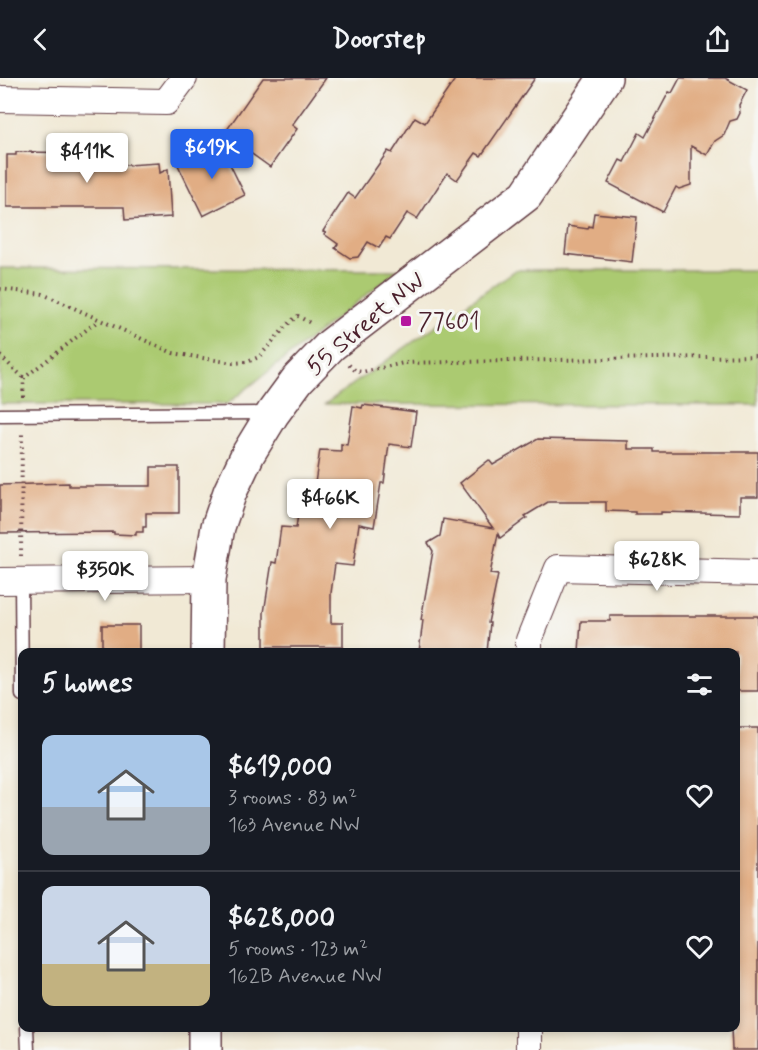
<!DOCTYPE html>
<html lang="en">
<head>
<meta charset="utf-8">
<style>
	:root { --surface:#171b24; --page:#20242c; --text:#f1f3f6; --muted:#9ea1a6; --line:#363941; --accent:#2563eb }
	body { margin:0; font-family:Mynerve,sans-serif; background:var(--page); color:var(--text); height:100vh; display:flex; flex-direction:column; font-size:22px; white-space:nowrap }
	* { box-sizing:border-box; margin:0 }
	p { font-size:20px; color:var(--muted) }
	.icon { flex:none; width:33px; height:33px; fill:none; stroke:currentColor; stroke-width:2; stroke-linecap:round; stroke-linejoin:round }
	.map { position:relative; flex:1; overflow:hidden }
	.panel { position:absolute; left:18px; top:570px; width:722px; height:384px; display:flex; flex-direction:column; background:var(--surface); border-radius:12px; box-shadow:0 3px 9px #0003 }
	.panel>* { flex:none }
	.price { position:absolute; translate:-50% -51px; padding:0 14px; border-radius:6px; background:#fff; color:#222; font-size:20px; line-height:39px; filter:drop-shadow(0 2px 3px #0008) }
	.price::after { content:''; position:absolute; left:50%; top:36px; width:18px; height:14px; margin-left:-9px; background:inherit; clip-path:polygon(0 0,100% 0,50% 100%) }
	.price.active { background:var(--accent); color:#fff }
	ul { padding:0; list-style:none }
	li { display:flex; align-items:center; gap:18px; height:150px; padding:0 24px }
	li+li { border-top:2px solid var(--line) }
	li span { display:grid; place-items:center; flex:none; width:168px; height:120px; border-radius:12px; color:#555 }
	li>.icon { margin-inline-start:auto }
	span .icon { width:72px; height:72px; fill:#fffc; stroke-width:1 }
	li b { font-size:26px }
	h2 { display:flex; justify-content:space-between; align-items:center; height:72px; padding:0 24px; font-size:26px }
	header { display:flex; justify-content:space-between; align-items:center; height:78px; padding:0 24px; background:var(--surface); font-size:27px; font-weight:700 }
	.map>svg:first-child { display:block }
</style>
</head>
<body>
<header><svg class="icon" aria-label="back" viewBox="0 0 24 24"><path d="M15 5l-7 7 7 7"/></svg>Doorstep<svg class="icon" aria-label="share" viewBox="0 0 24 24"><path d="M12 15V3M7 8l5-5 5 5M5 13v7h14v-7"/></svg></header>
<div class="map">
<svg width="758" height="972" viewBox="0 0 758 972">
	<rect width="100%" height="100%" fill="#f6f6f2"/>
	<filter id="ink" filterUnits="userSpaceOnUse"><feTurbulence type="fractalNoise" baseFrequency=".0167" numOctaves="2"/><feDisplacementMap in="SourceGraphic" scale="12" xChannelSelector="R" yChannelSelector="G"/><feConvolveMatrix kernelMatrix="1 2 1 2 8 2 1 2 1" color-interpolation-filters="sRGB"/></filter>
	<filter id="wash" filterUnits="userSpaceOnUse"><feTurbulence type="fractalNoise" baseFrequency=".008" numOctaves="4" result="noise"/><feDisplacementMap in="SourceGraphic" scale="24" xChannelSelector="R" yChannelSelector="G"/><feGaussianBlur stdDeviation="1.35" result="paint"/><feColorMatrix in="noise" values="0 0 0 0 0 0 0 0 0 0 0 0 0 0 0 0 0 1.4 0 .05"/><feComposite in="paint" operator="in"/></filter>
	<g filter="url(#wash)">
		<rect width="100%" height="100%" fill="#f1e9d5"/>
		<!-- green -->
		<g fill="#abca71" stroke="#7a744e" stroke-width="1.5">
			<polygon points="0,190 398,192 227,326 0,326"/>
			<polygon points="515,192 758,192 758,327 325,326"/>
		</g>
		<g id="blocks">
			<!-- building -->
			<g fill="#e1ad84">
				<polygon points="263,0 326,0 292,47 297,51 270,89 224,56"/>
				<polygon points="456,0 535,0 481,78 476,75 457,102 447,95 417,141 407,135 390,161 386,159 379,170 368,164 358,179 350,180 335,170 338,166 324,156 326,154 323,153 348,115 355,120 388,73 392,75 415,39 425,45"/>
				<polygon points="680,0 725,0 747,12 739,27 740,35 737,41 730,43 724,57 715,63 707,77 691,68 691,107 679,111 676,109 663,134 608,105 620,82 624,84 639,55 645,59 669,14 672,15"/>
				<polygon points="220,66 245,117 203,138 178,87"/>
				<polygon points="16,74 103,75 103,77 111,77 111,88 159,85 160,95 168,91 171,139 125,142 124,129 7,129 7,77 16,77"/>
				<polygon points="594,135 637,139 632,184 565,176 568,148 588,151 589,148 592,149"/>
				<polygon points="363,327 416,334 411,369 389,366 384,405 381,405 374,449 359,446 353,488 335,486 331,515 331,545 343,545 343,569 264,569 264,535 272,484 276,485 281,449 296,450 303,403 315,405 320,372 341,373 341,366 347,367 353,328 362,330"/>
				<polygon points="538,361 628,363 628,371 654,371 654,374 758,374 758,419 740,419 740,436 661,434 661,436 635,436 635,434 606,433 606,424 548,424 525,438 527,440 500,460 498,456 490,496 498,497 488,545 490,545 487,574 419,574 423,542 421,542 433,473 428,465 440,458 443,441 493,450 460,405 489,382 493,387"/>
				<polygon points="151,389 179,389 179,435 146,435 146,449 143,449 143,454 136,454 136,457 114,456 114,454 0,455 0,407 69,405 69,408 151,408"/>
				<polygon points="610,538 758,538 758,613 736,613 736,574 579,574 581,543 610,543"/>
				<rect x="102" y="547" width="37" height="27"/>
				<polygon points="735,650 758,650 758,972 732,972 731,950 735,950"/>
			</g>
		</g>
	</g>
	<g filter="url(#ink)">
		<use href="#blocks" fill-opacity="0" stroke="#633d44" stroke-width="1.5"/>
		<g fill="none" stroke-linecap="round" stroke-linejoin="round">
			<!-- lane casing -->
			<g stroke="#633d44" stroke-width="15">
				<g id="lane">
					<polyline points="0,337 269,335"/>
					<polyline points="21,503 22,617"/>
					<polyline points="27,950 28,972"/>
				</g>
			</g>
			<!-- street casing -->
			<g stroke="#633d44" stroke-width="28">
				<g id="street">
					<polyline points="0,21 166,24 184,0"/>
					<polyline points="0,503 209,501"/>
					<polyline points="529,574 529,562 558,490 758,495"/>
					<polyline points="529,972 529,950"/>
				</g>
			</g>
			<!-- secondary casing -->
			<g stroke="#633d44" stroke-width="36">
				<g id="secondary">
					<polyline points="208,574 209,501 218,449 230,414 248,376 273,335 298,301 331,267 526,117 605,0"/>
					<polyline points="205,972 205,950"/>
				</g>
			</g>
			<!-- path -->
			<g stroke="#633d44" stroke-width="4" stroke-dasharray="1.5 4.5" stroke-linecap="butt">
				<polyline points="0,211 43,216 173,275 233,285 247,284 259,279 290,244 298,238 312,246"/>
				<polyline points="0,278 24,300"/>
				<polyline points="349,287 356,293 362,294 404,285 758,278"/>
				<polyline points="23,319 24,300 99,242"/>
				<polyline points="21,478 22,354"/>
			</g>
			<!-- lane -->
			<use href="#lane" stroke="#fff" stroke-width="12"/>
			<!-- street -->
			<use href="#street" stroke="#fff" stroke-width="26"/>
			<!-- secondary -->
			<use href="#secondary" stroke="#fff" stroke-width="33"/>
		</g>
	</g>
	<!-- markers -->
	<rect fill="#b5179e" stroke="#f6f6f2" stroke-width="2" x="400" y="237" width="12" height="12" rx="3"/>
	<g text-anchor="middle" stroke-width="6" stroke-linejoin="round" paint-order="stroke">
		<!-- poi labels -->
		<g font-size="24" fill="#4a1f2b" stroke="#f6f6f2" text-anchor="start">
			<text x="418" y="251">77601</text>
		</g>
		<!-- street labels -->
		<g font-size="24" fill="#4a1f2b" stroke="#f6f6f2">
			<text transform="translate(365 245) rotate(-40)" y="8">55 Street NW</text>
		</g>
	</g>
</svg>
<b class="price active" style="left:212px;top:102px">$619K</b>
<b class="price" style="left:87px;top:106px">$411K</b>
<b class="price" style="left:330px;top:452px">$466K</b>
<b class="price" style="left:657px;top:514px">$628K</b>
<b class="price" style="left:105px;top:524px">$350K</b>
<section class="panel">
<h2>5 homes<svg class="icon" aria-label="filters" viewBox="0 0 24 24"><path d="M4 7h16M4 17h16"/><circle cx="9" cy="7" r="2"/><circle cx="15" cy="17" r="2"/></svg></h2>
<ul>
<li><span style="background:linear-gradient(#a9c7e8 60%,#9aa5b1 0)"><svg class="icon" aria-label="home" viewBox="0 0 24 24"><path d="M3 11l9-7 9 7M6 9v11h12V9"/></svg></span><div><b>$619,000</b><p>3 rooms · 83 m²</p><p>163 Avenue NW</p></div><svg class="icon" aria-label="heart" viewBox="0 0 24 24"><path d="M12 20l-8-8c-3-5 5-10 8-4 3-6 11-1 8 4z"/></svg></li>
<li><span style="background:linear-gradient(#c9d6e8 65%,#c2b280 0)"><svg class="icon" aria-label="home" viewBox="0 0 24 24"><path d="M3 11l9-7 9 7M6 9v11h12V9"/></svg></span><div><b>$628,000</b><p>5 rooms · 123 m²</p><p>162B Avenue NW</p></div><svg class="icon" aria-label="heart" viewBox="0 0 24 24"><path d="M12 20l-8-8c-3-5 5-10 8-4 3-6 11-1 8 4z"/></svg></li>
</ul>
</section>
</div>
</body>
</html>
